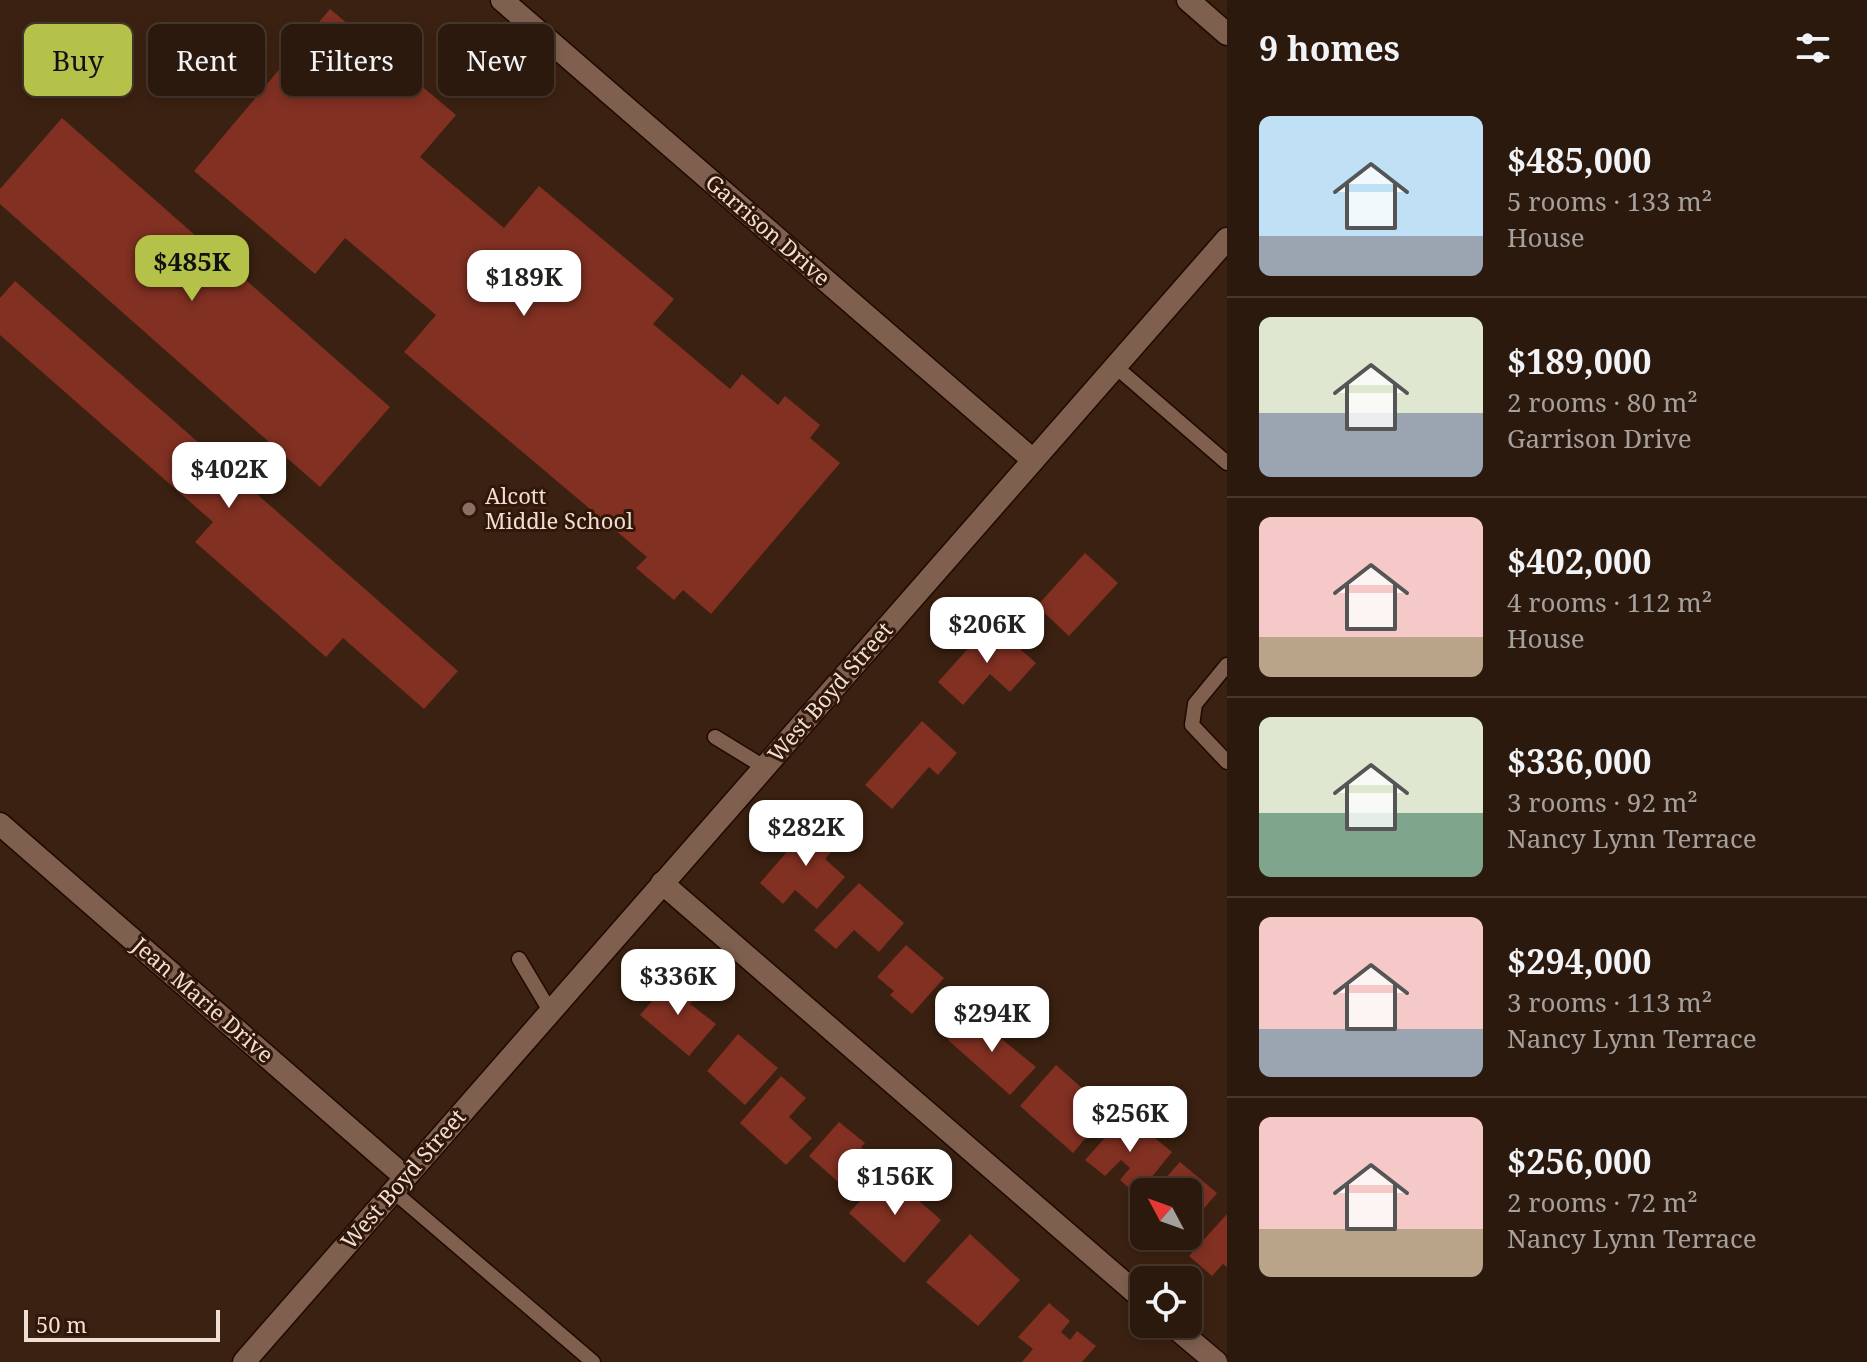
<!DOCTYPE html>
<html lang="en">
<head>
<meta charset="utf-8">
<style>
	:root { --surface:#2c190d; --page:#342216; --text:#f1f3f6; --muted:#a6a09d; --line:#48382e; --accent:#b5c249 }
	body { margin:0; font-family:"Noto Serif",serif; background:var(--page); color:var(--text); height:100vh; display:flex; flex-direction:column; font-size:30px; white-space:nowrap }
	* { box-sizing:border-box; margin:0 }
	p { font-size:26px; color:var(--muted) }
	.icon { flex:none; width:44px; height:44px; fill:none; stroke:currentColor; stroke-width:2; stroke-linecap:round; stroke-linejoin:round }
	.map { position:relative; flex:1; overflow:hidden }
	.panel { display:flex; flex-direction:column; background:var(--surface); width:640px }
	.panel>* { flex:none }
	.banner { position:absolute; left:24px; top:24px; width:760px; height:72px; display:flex; gap:16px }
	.needle { width:52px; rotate:311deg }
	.tools { position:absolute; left:1130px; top:1178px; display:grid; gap:16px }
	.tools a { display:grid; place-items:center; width:72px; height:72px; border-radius:12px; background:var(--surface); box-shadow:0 4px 12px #0003,0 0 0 2px var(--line); font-size:40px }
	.scale { position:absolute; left:24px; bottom:20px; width:196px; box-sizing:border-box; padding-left:8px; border:4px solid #f0ded4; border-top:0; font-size:22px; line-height:28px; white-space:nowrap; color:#f0ded4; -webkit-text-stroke:6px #301708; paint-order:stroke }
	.price { position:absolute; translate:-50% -68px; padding:0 18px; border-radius:16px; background:#fff; color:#222; font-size:26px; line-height:52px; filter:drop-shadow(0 2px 4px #0008) }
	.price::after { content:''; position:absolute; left:50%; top:48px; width:24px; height:18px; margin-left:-12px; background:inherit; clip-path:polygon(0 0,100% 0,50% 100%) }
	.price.on { background:var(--accent); color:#111 }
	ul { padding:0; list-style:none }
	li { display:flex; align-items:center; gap:24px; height:200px; padding:0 32px }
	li+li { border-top:2px solid var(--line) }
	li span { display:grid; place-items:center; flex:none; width:224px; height:160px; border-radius:12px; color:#555 }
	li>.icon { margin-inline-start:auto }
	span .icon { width:96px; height:96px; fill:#fffc; stroke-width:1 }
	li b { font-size:34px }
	h2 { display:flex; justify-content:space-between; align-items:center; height:96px; padding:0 32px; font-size:34px }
	.chip { padding:0 28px; border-radius:12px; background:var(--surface); box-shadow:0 4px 12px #0003,0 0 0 2px var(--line); font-size:28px; line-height:72px }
	.chip.on { background:var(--accent); color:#111 }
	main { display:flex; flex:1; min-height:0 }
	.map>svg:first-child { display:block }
</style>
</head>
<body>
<main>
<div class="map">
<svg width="1227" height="1362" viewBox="0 0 1227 1362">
	<rect width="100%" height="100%" fill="#3b2111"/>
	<!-- building -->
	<g fill="#813022">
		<polygon points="330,9 456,115 420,157 504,228 539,186 674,299 653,324 730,389 742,374 778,405 785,396 820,425 810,438 840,463 711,614 683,590 674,600 636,568 647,557 404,352 436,315 345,238 315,274 194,171"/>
		<polygon points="62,118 390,407 320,487 0,204 0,189"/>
		<polygon points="15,281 458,671 424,709 343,638 326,657 195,542 213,522 0,335 0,298"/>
		<polygon points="1085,553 1118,583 1069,636 1037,606"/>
		<polygon points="991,623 1036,663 1010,692 990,674 963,705 938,682"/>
		<polygon points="922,721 957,753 938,775 929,767 892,809 865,785"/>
		<polygon points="814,820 840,842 825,859 845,877 817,909 795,890 783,904 760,883"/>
		<polygon points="859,883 904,923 879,952 854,930 836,949 814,930"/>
		<polygon points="906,945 944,978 912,1014 890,995 894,991 877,977"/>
		<polygon points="672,978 696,997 690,1004 716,1024 689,1056 640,1015"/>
		<polygon points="971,1014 1036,1067 1010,1095 948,1040"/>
		<polygon points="738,1034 778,1068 745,1105 707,1071"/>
		<polygon points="1056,1065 1108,1111 1073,1153 1020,1106"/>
		<polygon points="781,1076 806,1098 789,1117 812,1138 786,1165 740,1123"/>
		<polygon points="1126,1114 1172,1152 1137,1195 1120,1180 1130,1168 1121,1160 1105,1176 1085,1160"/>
		<polygon points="839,1122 865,1143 861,1147 881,1165 854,1196 809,1156"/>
		<polygon points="1180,1162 1217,1193 1196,1218 1188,1212 1188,1192 1153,1192"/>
		<polygon points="886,1172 941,1220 904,1263 849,1213"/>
		<polygon points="1227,1214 1227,1267 1223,1264 1212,1276 1189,1256"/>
		<polygon points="970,1234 1020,1280 978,1326 926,1282"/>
		<polygon points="1049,1303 1070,1321 1061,1332 1070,1340 1077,1331 1096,1346 1082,1362 1022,1362 1033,1349 1018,1337"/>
	</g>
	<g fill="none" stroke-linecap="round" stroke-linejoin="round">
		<!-- service casing -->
		<g stroke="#210900" stroke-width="17">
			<g id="service">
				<polyline points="1116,367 1227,463"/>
				<polyline points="1227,665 1195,704 1192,725 1227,762"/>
				<polyline points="715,737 764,767"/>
				<polyline points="519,959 550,1011"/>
				<polyline points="393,1191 593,1362"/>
			</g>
		</g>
		<!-- minor casing -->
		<g stroke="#210900" stroke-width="25">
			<g id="minor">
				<polyline points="502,0 1033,460"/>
				<polyline points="1188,0 1227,34"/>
				<polyline points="0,824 405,1177"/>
				<polyline points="662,883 1144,1300"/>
				<polyline points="1171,1324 1216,1362"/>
			</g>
		</g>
		<!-- tertiary casing -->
		<g stroke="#210900" stroke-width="25">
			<polyline id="tertiary" points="244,1362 1227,239"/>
		</g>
		<!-- service -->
		<use href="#service" stroke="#7f604f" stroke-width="14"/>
		<!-- minor -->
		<use href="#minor" stroke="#7f604f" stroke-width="22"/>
		<!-- tertiary -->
		<use href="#tertiary" stroke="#7f604f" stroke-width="22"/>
	</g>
	<!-- markers -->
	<circle fill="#8d6e63" stroke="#301708" stroke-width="3" cx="469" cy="509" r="8"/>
	<g text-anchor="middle" stroke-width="6" stroke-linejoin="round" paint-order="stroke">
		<!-- street labels -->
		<g font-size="22" fill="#f0ded4" stroke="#301708">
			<text transform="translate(768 230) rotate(41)" y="8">Garrison Drive</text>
			<text transform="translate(830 692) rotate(-49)" y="8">West Boyd Street</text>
			<text transform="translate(203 1000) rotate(41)" y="8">Jean Marie Drive</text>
			<text transform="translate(403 1179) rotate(-49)" y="8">West Boyd Street</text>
		</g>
		<!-- poi labels -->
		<g font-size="22" fill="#f0ded4" stroke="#301708" text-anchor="start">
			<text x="485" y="504">Alcott<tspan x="485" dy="25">Middle School</tspan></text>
		</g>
	</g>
</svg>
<div class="tools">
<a><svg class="needle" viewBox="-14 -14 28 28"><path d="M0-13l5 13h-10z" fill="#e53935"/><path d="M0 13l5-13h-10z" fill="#a6a09d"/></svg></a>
<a><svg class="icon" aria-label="locate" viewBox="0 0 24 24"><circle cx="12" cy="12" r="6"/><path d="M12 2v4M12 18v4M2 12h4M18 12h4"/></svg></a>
</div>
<div class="scale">50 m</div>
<b class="price on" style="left:192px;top:303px">$485K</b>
<b class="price" style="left:524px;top:318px">$189K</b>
<b class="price" style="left:229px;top:510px">$402K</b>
<b class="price" style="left:987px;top:665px">$206K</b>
<b class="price" style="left:806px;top:868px">$282K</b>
<b class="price" style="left:678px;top:1017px">$336K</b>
<b class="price" style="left:992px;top:1054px">$294K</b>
<b class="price" style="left:1130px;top:1154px">$256K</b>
<b class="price" style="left:895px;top:1217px">$156K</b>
<div class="banner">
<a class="chip on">Buy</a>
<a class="chip">Rent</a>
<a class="chip">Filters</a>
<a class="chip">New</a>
</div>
</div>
<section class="panel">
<h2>9 homes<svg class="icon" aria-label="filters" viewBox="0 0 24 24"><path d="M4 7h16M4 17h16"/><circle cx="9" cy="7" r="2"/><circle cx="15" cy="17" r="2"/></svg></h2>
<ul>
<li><span style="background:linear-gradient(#bfe0f5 75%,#9aa5b1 0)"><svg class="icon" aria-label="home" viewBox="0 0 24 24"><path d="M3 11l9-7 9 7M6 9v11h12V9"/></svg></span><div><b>$485,000</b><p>5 rooms · 133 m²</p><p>House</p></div></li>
<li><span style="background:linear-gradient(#dfe7d0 60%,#9aa5b1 0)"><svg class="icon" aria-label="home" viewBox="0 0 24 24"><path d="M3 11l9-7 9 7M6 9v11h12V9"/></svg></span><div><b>$189,000</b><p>2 rooms · 80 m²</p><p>Garrison Drive</p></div></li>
<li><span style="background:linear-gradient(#f6c9c9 75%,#b9a48a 0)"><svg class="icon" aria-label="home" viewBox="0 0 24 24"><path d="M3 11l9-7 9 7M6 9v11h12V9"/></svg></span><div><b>$402,000</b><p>4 rooms · 112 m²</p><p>House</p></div></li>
<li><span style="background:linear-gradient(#dfe7d0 60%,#7fa58c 0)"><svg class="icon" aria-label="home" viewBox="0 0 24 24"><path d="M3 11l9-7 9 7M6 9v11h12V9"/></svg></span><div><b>$336,000</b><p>3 rooms · 92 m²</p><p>Nancy Lynn Terrace</p></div></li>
<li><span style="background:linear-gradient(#f6c9c9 70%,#9aa5b1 0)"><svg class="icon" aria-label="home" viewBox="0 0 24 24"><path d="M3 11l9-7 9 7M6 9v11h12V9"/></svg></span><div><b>$294,000</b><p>3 rooms · 113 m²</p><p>Nancy Lynn Terrace</p></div></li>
<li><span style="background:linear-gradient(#f6c9c9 70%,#b9a48a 0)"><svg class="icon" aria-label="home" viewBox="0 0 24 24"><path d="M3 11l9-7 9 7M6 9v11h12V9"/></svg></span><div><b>$256,000</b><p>2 rooms · 72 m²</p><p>Nancy Lynn Terrace</p></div></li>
</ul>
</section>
</main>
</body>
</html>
